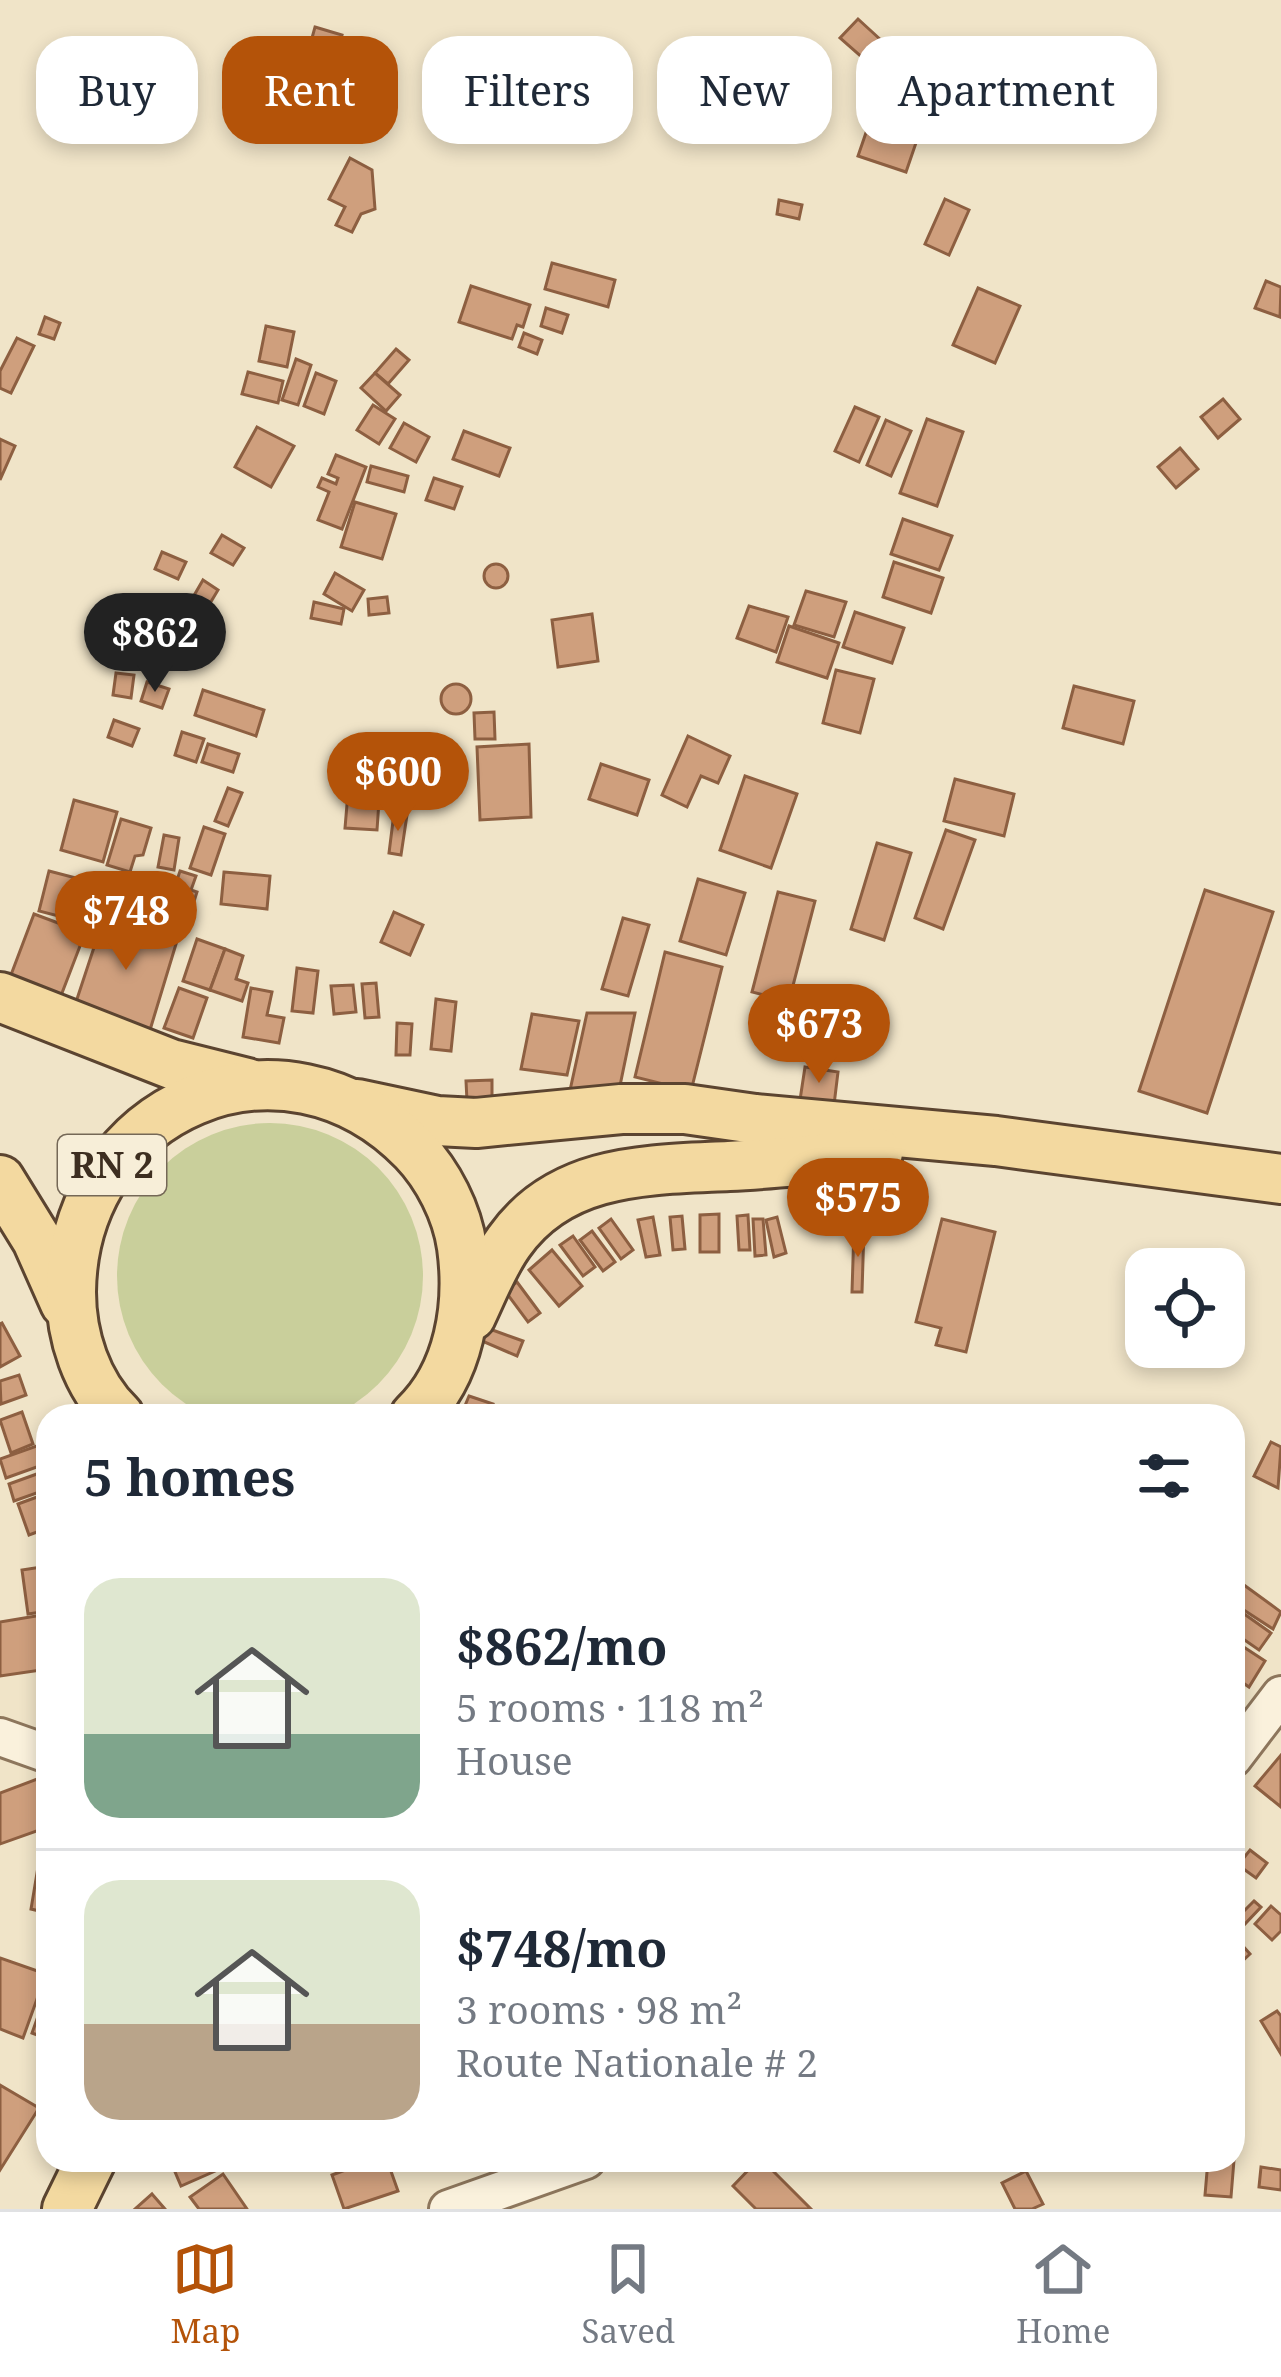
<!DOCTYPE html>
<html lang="en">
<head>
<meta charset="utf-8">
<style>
	:root { --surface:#fff; --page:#f6f6f7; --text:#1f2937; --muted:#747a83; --line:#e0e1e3; --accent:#b45309 }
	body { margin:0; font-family:"Noto Serif",serif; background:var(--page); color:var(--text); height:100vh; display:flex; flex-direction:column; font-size:45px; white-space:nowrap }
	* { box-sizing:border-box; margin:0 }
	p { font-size:39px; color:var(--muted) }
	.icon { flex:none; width:66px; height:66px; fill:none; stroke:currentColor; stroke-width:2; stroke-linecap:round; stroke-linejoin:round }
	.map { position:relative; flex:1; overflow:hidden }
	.details { position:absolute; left:36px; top:1404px; width:1209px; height:768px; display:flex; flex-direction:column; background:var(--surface); border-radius:36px; box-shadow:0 6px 18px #0003 }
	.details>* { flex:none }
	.hud { position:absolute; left:36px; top:36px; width:1209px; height:108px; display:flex; gap:24px }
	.controls { position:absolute; left:1125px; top:1248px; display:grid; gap:24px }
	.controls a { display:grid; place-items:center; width:120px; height:120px; border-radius:24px; background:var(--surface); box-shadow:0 6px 18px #0003; font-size:60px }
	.price { position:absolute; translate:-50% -102px; padding:0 27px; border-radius:42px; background:var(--accent); color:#fff; font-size:39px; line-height:78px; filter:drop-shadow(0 3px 6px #0008) }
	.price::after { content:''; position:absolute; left:50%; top:72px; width:36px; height:27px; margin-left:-18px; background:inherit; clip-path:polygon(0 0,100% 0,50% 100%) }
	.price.active { background:#222; color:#fff }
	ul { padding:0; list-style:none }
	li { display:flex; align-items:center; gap:36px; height:300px; padding:0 48px }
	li+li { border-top:3px solid var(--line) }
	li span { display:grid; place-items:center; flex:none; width:336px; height:240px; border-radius:36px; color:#555 }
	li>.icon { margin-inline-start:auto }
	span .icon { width:144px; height:144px; fill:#fffc; stroke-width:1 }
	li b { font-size:51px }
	h2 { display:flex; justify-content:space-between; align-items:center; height:144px; padding:0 48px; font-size:51px }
	.pill { padding:0 42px; border-radius:36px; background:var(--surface); box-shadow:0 6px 18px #0003; font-size:42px; line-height:108px }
	.pill.active { background:var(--accent); color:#fff }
	.menu { display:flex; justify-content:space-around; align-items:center; height:168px; border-top:3px solid var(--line); background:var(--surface); font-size:33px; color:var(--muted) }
	.menu a { display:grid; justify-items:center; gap:6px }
	.menu .active { color:var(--accent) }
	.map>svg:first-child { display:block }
</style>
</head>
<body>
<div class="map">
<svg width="1281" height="2209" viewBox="0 0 1281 2209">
	<rect width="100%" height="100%" fill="#f0e4c8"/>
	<!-- green -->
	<circle fill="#c9cf9b" cx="270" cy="1276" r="153"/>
	<!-- building -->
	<g fill="#cf9f7d" stroke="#8d5f41" stroke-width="3">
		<polygon points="858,19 882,41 865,60 840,38"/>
		<polygon points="315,27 342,35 334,63 307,56"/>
		<polygon points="870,121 918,137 906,172 858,156"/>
		<polygon points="350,158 372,170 375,209 361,214 352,232 336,225 345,207 329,199"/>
		<polygon points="945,199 969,210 949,255 925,244"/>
		<polygon points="779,200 802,205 799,219 777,214"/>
		<polygon points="552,263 615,280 608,307 545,289"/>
		<polygon points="1266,281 1281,287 1280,317 1255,308"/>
		<polygon points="471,286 530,305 523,327 517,325 512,339 459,322"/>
		<polygon points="978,288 1020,306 995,363 953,345"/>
		<polygon points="546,308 568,315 562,333 541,326"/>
		<polygon points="45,317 60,323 54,339 39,334"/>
		<polygon points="266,326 294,332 287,367 259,361"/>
		<polygon points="524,333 542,340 537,354 519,347"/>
		<polygon points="17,338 34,346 11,393 0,388 0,371"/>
		<polygon points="396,349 409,360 388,384 375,373"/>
		<polygon points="296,359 311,365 298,405 282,400"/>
		<polygon points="248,372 283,381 278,403 242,394"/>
		<polygon points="316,373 336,381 324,414 304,406"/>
		<polygon points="375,373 400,395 386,411 361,388"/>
		<polygon points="1223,399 1240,419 1218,438 1201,417"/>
		<polygon points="373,405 395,419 379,444 357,430"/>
		<polygon points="855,407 879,417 859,462 835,451"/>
		<polygon points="927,419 963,432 937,506 900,493"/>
		<polygon points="886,420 911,431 891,476 867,465"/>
		<polygon points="404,423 429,437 416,462 390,448"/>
		<polygon points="257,427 294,446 271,487 235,467"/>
		<polygon points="464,431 510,448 499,476 453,459"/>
		<polygon points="0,439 15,446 0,480"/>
		<polygon points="1180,448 1198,469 1176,488 1158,467"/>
		<polygon points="336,455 366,467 342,529 318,520 329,492 318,487 322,478 336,484 338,478 328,474"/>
		<polygon points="371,466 408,476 404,492 367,482"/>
		<polygon points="434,478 462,487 454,509 426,500"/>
		<polygon points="355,502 396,514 382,559 341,547"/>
		<polygon points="903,519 952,536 939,570 891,554"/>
		<polygon points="222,535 244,548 233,565 211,553"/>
		<polygon points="162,552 186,562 178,579 155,569"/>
		<polygon points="894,562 943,578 931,613 883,597"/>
		<circle cx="496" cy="576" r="12"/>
		<polygon points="335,573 364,590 352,611 324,594"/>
		<polygon points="203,580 218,590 200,620 185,611"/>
		<polygon points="806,591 846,602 834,637 794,625"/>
		<polygon points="387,597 389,613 369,615 368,599"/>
		<polygon points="314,602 344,609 341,624 311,618"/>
		<polygon points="749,606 788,617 776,652 737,638"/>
		<polygon points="855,612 904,628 892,663 843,647"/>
		<polygon points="592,614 598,661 558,667 552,620"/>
		<polygon points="789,626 839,643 827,678 777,662"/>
		<polygon points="836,670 874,679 860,733 823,723"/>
		<polygon points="116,673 134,675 131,698 113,695"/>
		<polygon points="147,682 169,689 162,708 141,701"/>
		<circle cx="456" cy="699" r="15"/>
		<polygon points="1074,686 1134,701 1123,744 1063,728"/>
		<polygon points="203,690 264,710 256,736 195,715"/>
		<polygon points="494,712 495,739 475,739 474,713"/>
		<polygon points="114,720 139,729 132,746 108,737"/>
		<polygon points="182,732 204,739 196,762 175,755"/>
		<polygon points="688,736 730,756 718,783 701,776 687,807 662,795"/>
		<polygon points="208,744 239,754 233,772 202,762"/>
		<polygon points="529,744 531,817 480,820 477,747"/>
		<polygon points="601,764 649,780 637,815 589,799"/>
		<polygon points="350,769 381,772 377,830 345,828"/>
		<polygon points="745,776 797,794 771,868 720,850"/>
		<polygon points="955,779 1014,794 1004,836 944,821"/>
		<polygon points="228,788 242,793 228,826 215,821"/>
		<polygon points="74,800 117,812 103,862 61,850"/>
		<polygon points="394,813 407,815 401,855 389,853"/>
		<polygon points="121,819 151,828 143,855 135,856 130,872 107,865"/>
		<polygon points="204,827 225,834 211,875 190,868"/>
		<polygon points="946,830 975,840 943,929 915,918"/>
		<polygon points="164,835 179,838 174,870 158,867"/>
		<polygon points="877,843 911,853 884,940 851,929"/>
		<polygon points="49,871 103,885 93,925 39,911"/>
		<polygon points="180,871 196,876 191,890 197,892 184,933 162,925"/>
		<polygon points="224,872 270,876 267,909 221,904"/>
		<polygon points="698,879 745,893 726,955 680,941"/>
		<polygon points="1205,890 1273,912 1207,1113 1139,1091"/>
		<polygon points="778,892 815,901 789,1001 752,992"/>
		<polygon points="394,912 423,925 410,955 381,942"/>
		<polygon points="34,914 85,933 57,1006 6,988"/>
		<polygon points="105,914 176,944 150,1030 75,1005"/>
		<polygon points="623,918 649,925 628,996 602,989"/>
		<polygon points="197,939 225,949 210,990 183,981"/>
		<polygon points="225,949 243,956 236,979 248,983 242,1001 210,990"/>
		<polygon points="665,952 722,967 691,1091 635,1077"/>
		<polygon points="297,968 318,971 313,1013 292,1011"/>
		<polygon points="376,983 379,1017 365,1018 362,984"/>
		<polygon points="353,985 356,1012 334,1014 331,986"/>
		<polygon points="179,988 207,998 193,1038 164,1028"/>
		<polygon points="251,988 272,992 267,1015 284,1018 279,1043 243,1037"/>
		<polygon points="436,999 456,1002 451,1051 431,1049"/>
		<polygon points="587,1013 635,1013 616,1105 567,1104"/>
		<polygon points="532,1014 579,1021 567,1075 521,1069"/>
		<polygon points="397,1023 412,1024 410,1055 396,1055"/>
		<polygon points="805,1067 838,1072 834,1105 800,1100"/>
		<polygon points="492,1080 492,1101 467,1101 466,1081"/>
		<polygon points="719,1214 719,1252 700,1252 700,1215"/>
		<polygon points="748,1215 750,1250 739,1250 737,1216"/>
		<polygon points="682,1216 685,1249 673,1250 670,1217"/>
		<polygon points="653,1217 660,1255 646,1257 638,1220"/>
		<polygon points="777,1217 786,1253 774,1257 766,1220"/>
		<polygon points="611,1219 633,1250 621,1259 599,1228"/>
		<polygon points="753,1219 763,1219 766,1255 755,1256"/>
		<polygon points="942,1219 995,1232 966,1352 936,1345 941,1328 916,1322"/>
		<polygon points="854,1228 864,1228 862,1292 852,1292"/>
		<polygon points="592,1231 615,1262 603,1271 580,1240"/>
		<polygon points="573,1236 595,1267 583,1276 560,1245"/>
		<polygon points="552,1250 582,1286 559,1306 529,1270"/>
		<polygon points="517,1282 540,1313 528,1322 505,1291"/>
		<polygon points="2,1323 20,1356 0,1367 0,1324"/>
		<polygon points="487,1328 523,1341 517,1356 482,1341"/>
		<polygon points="19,1375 26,1395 1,1404 0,1381"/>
		<polygon points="469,1396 493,1404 489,1416 448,1416 452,1404 464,1408"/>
		<polygon points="22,1412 33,1444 11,1453 0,1420"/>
		<polygon points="1271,1442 1281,1447 1278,1488 1254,1476"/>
		<polygon points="45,1443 48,1463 6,1478 0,1459"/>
		<polygon points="48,1470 48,1489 14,1501 9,1484"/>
		<polygon points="48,1493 48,1528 29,1535 18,1504"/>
		<polygon points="48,1566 48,1611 28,1614 22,1570"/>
		<polygon points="1233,1577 1281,1612 1273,1629 1233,1603"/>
		<polygon points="1233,1606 1271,1633 1259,1650 1233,1632"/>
		<polygon points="48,1614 48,1669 0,1676 0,1622"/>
		<polygon points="1233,1640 1265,1661 1249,1687 1233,1676"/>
		<polygon points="1281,1755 1281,1807 1255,1786"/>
		<polygon points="48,1775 48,1827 0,1844 0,1793"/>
		<polygon points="1250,1850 1267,1863 1256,1878 1238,1865"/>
		<polygon points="38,1867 48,1869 48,1913 31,1909"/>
		<polygon points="1254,1901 1261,1907 1243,1926 1236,1919"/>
		<polygon points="1271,1906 1281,1915 1281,1931 1272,1940 1255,1924"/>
		<polygon points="1233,1935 1250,1954 1235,1968 1233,1966"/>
		<polygon points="0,1958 46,1974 23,2038 0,2029"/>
		<polygon points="48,1988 48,2039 32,2033"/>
		<polygon points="1277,2011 1281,2016 1281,2054 1261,2021"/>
		<polygon points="0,2085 39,2108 0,2170"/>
		<polygon points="170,2160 219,2160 222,2168 181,2186"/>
		<polygon points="372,2160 387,2160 398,2191 344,2209 332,2175"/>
		<polygon points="758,2160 762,2160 811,2209 756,2209 733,2186"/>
		<polygon points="1208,2160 1234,2160 1231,2197 1205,2195"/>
		<polygon points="1261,2167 1281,2170 1281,2190 1259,2187"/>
		<polygon points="1026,2171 1043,2204 1032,2209 1015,2209 1002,2183"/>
		<polygon points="223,2174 247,2209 199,2209 190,2197"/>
		<polygon points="152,2194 165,2209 135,2209"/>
	</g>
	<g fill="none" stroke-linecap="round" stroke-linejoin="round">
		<!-- minor casing -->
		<g stroke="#8d765c" stroke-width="42">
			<g id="minor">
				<polyline points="0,1737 48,1754"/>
				<polyline points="1233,1758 1281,1695"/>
				<polyline points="448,2209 586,2160"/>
			</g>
		</g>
		<!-- major casing -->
		<g stroke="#5b4430" stroke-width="54">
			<g id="major">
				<polyline points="0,997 171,1064 247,1083"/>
				<polyline points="357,1104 437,1121 476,1123 621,1109 685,1109 755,1119 996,1141 1281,1179"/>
				<polyline points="0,1180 37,1240 65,1303"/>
				<path d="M471,1316C483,1291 493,1264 509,1242C561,1168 648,1170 729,1166C778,1164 828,1158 878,1153"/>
				<path d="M119,1416C86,1384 71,1336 71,1292C73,1105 283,1015 414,1150C438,1175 457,1212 462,1247C470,1305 460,1373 415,1416"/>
				<polyline points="67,2209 91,2160"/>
			</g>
		</g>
		<!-- minor -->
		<use href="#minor" stroke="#faf1dc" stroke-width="36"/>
		<!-- major -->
		<use href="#major" stroke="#f3d9a0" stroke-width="48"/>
	</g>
	<g text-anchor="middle" stroke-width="9" stroke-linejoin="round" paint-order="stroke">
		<!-- shield labels -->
		<rect fill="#f7eed8" stroke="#756857" stroke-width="3" x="58" y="1135" width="108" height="60" rx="9"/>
		<g font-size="36" font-weight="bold" fill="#3d2e20">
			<text x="112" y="1178">RN 2</text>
		</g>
	</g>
</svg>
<div class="controls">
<a><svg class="icon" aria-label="locate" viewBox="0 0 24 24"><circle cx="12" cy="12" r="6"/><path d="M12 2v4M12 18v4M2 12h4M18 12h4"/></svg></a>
</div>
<b class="price active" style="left:155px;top:695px">$862</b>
<b class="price" style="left:398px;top:834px">$600</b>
<b class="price" style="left:126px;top:973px">$748</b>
<b class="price" style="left:819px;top:1086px">$673</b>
<b class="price" style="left:858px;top:1260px">$575</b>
<div class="hud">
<a class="pill">Buy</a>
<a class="pill active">Rent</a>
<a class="pill">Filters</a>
<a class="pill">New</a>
<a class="pill">Apartment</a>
</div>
<section class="details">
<h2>5 homes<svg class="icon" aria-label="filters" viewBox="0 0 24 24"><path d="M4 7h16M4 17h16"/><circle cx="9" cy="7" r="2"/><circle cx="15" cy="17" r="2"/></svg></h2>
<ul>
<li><span style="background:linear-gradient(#dfe7d0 65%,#7fa58c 0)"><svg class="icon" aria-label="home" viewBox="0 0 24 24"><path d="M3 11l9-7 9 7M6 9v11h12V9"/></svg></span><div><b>$862/mo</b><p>5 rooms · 118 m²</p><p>House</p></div></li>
<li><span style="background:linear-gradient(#dfe7d0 60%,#b9a48a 0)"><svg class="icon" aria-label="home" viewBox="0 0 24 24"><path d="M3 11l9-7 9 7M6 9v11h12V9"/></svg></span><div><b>$748/mo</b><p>3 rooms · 98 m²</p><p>Route Nationale # 2</p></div></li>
</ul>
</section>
</div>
<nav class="menu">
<a class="active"><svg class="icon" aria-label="map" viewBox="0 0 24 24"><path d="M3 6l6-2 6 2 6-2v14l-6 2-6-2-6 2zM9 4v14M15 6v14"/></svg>Map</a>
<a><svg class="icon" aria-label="saved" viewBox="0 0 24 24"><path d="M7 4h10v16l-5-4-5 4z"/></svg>Saved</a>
<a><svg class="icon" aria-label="home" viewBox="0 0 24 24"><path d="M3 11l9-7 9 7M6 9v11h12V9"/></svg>Home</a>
</nav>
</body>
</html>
